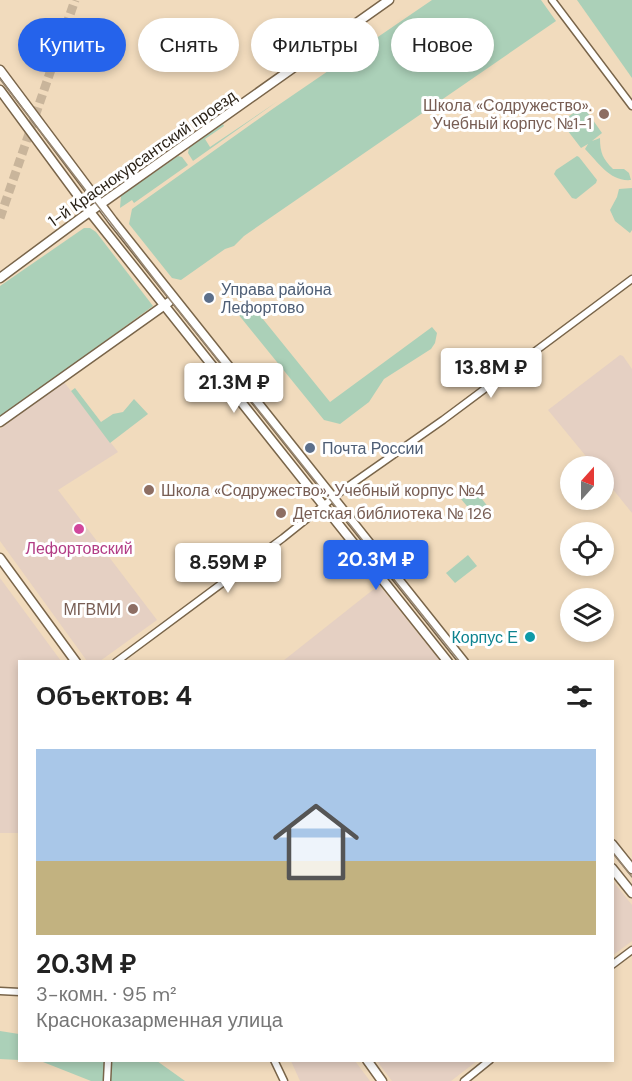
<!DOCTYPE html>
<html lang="ru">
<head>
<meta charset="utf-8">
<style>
	:root { --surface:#fff; --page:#f6f6f6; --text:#222; --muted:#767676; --line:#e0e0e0; --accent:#2563eb }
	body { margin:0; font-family:"DM Sans",sans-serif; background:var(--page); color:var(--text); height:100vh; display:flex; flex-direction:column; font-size:22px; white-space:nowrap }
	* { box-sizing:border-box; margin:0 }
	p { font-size:20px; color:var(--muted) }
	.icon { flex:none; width:33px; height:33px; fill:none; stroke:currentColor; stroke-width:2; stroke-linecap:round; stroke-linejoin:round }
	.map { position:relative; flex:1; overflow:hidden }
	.panel { position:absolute; left:18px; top:660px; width:596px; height:402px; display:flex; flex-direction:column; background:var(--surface); border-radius:0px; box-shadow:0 3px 9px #0003 }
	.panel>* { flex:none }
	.banner { position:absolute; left:18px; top:18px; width:597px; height:54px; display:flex; gap:12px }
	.needle { width:39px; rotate:21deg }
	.tools { position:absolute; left:560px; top:456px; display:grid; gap:12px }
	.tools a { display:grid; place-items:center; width:54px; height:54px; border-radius:50%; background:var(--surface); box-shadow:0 3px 9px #0003; font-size:30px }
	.price { position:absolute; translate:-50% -51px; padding:0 14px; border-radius:6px; background:#fff; color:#222; font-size:20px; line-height:39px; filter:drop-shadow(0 2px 3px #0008) }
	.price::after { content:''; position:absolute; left:50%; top:36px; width:18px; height:14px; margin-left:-9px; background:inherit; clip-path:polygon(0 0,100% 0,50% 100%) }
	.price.current { background:var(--accent); color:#fff }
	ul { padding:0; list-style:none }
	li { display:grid; align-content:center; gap:12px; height:318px; padding:0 18px }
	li+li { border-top:2px solid var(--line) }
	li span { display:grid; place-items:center; height:186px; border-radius:0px; color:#555 }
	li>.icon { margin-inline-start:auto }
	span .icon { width:108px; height:108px; fill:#fffc; stroke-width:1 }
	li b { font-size:26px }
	h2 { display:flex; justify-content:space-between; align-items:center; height:72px; padding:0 18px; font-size:26px }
	.tag { padding:0 21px; border-radius:27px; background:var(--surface); box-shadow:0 3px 9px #0003; font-size:21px; line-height:54px }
	.tag.current { background:var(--accent); color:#fff }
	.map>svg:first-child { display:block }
</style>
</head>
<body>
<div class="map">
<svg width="632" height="1081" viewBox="0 0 632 1081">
	<rect width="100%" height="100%" fill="#f1dbbd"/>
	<!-- commercial -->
	<g fill="#e5d0c3">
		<polygon points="620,355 623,356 632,369 632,513 603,477 603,466 594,466 548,410"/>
		<polygon points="64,382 118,452 58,490 157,620 100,661 87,661 0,541 0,429"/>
		<polygon points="0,578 61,661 20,662 19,833 0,833"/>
		<polygon points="379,585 440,661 283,661"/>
		<polygon points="612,880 632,905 632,941 612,956"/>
		<polygon points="291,1061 355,1061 370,1081 300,1081"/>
		<polygon points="377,1061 477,1061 451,1081 392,1081"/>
	</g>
	<!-- green -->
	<g fill="#abd0b8">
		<polygon points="432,0 541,0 556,21 244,236 234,246 225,249 181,280 172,278 129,224 132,209 274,108"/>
		<polygon points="577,0 632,0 632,78"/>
		<polygon points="278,101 193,161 188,153 189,148 223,124 224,126 205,139 210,147"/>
		<path d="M583,106L602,133L592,141L600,138C600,153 603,159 613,169H624L629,173L631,180C610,182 598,162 585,149L588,144L581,148L561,122Z"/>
		<polygon points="178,156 182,157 188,165 134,203 132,200 120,208 121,196"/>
		<polygon points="577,156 579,157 597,180 596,183 576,199 572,198 554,174 556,170"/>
		<polygon points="632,188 632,230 630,233 615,221 610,210 617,197 619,189"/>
		<polygon points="84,228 90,228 96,232 153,306 0,418 0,286"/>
		<polygon points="246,298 330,402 432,327 437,333 435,343 431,349 384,379 369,402 340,424 324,420 238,314 240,307 245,305"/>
		<polygon points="75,388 101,422 113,414 123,412 134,399 148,414 110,443 71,391"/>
		<polygon points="474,489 489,508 477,518 461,499"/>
		<polygon points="468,555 477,566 455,583 446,573"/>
		<polygon points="0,1031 19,1034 19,1060 0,1059"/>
		<polygon points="23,1061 157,1061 185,1081 91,1081 43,1062"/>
	</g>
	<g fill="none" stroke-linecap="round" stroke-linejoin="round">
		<!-- primary-tunnel -->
		<polyline stroke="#c9b59b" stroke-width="9" stroke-dasharray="9 4.5" stroke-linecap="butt" points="0,218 75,0"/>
		<!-- street casing -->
		<g stroke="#79654a" stroke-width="9">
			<g id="street">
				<polyline points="552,0 632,106"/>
				<polyline points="116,662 283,538 343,490 443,420 632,279"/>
				<polyline points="612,965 632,950"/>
				<polyline points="0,991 20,992"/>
				<polyline points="274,1060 284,1081"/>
				<polyline points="107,1081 108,1060"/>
				<polyline points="464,1081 490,1060"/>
			</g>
		</g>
		<!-- secondary casing -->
		<g stroke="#79654a" stroke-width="11">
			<g id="secondary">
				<polyline points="0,70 113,221 464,662"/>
				<polyline points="0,90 90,212 448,662"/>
				<polyline points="0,278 81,218 389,0"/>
				<polyline points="0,422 169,302"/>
				<polyline points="0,558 76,662"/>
				<polyline points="612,844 632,869"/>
				<polyline points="612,868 632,893"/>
				<polyline points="367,1060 382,1081"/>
			</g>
		</g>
		<!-- street -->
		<use href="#street" stroke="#fff" stroke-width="6"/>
		<!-- secondary -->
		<use href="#secondary" stroke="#fff" stroke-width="8"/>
		<!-- tram -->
		<g stroke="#968671" stroke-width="1.5">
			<polyline points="0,79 171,301 460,662"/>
			<polyline points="612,852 632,877"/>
		</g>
	</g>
	<!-- markers -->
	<g fill="#8d6e63" stroke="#fff" stroke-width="2">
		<circle cx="604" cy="114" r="6"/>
		<circle cx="149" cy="490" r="6"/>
		<circle cx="281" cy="513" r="6"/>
		<circle cx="133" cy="609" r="6"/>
	</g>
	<g fill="#5c6f8a" stroke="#fff" stroke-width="2">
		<circle cx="209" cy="298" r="6"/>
		<circle cx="310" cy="448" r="6"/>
	</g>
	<circle fill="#d1479c" stroke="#fff" stroke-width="2" cx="79" cy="529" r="6"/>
	<circle fill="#0f9aa8" stroke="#fff" stroke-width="2" cx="530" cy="637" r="6"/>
	<g text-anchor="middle" stroke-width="6" stroke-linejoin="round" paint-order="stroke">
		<!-- education labels -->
		<g font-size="16" fill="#785e54" stroke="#fff" text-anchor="end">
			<text x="592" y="111">Школа «Содружество».<tspan x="592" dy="18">Учебный корпус №1-1</tspan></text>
			<text x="161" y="496" text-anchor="start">Школа «Содружество». Учебный корпус №4</text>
			<text x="293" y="519" text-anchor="start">Детская библиотека № 126</text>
			<text x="121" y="615">МГВМИ</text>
		</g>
		<!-- street labels -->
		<g font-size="16" fill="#271f14" stroke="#fff">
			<text transform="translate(142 158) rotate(-35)" y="6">1-й Краснокурсантский проезд</text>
		</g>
		<!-- service labels -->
		<g font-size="16" fill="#4e5e75" stroke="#fff" text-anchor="start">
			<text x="221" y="295">Управа района<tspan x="221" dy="18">Лефортово</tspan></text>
			<text x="322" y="454">Почта России</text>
		</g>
		<!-- hotel labels -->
		<g font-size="16" fill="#b23c85" stroke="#fff">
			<text x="79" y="554">Лефортовский</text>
		</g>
		<!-- culture labels -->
		<g font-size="16" fill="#0d838f" stroke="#fff" text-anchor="end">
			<text x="518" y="643">Корпус Е</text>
		</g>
	</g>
</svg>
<div class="tools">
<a><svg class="needle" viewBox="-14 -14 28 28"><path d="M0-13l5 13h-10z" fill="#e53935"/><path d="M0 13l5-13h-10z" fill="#767676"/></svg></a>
<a><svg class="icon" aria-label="locate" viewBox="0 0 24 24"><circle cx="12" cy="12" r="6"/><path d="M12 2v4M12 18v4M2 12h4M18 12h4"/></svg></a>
<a><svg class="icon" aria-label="layers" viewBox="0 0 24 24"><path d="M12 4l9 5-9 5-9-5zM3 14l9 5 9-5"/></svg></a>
</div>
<b class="price" style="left:491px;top:399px">13.8M ₽</b>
<b class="price" style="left:234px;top:414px">21.3M ₽</b>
<b class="price current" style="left:376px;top:591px">20.3M ₽</b>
<b class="price" style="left:228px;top:594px">8.59M ₽</b>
<div class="banner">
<a class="tag current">Купить</a>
<a class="tag">Снять</a>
<a class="tag">Фильтры</a>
<a class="tag">Новое</a>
</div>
<section class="panel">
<h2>Объектов: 4<svg class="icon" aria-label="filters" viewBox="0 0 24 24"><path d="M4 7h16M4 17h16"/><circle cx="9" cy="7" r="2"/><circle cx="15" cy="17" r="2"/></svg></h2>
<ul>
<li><span style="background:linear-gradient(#a9c7e8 60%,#c2b280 0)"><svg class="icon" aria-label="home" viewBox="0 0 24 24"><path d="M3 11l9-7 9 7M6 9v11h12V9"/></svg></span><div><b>20.3M ₽</b><p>3-комн. · 95 m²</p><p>Красноказарменная улица</p></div></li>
</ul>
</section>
</div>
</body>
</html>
